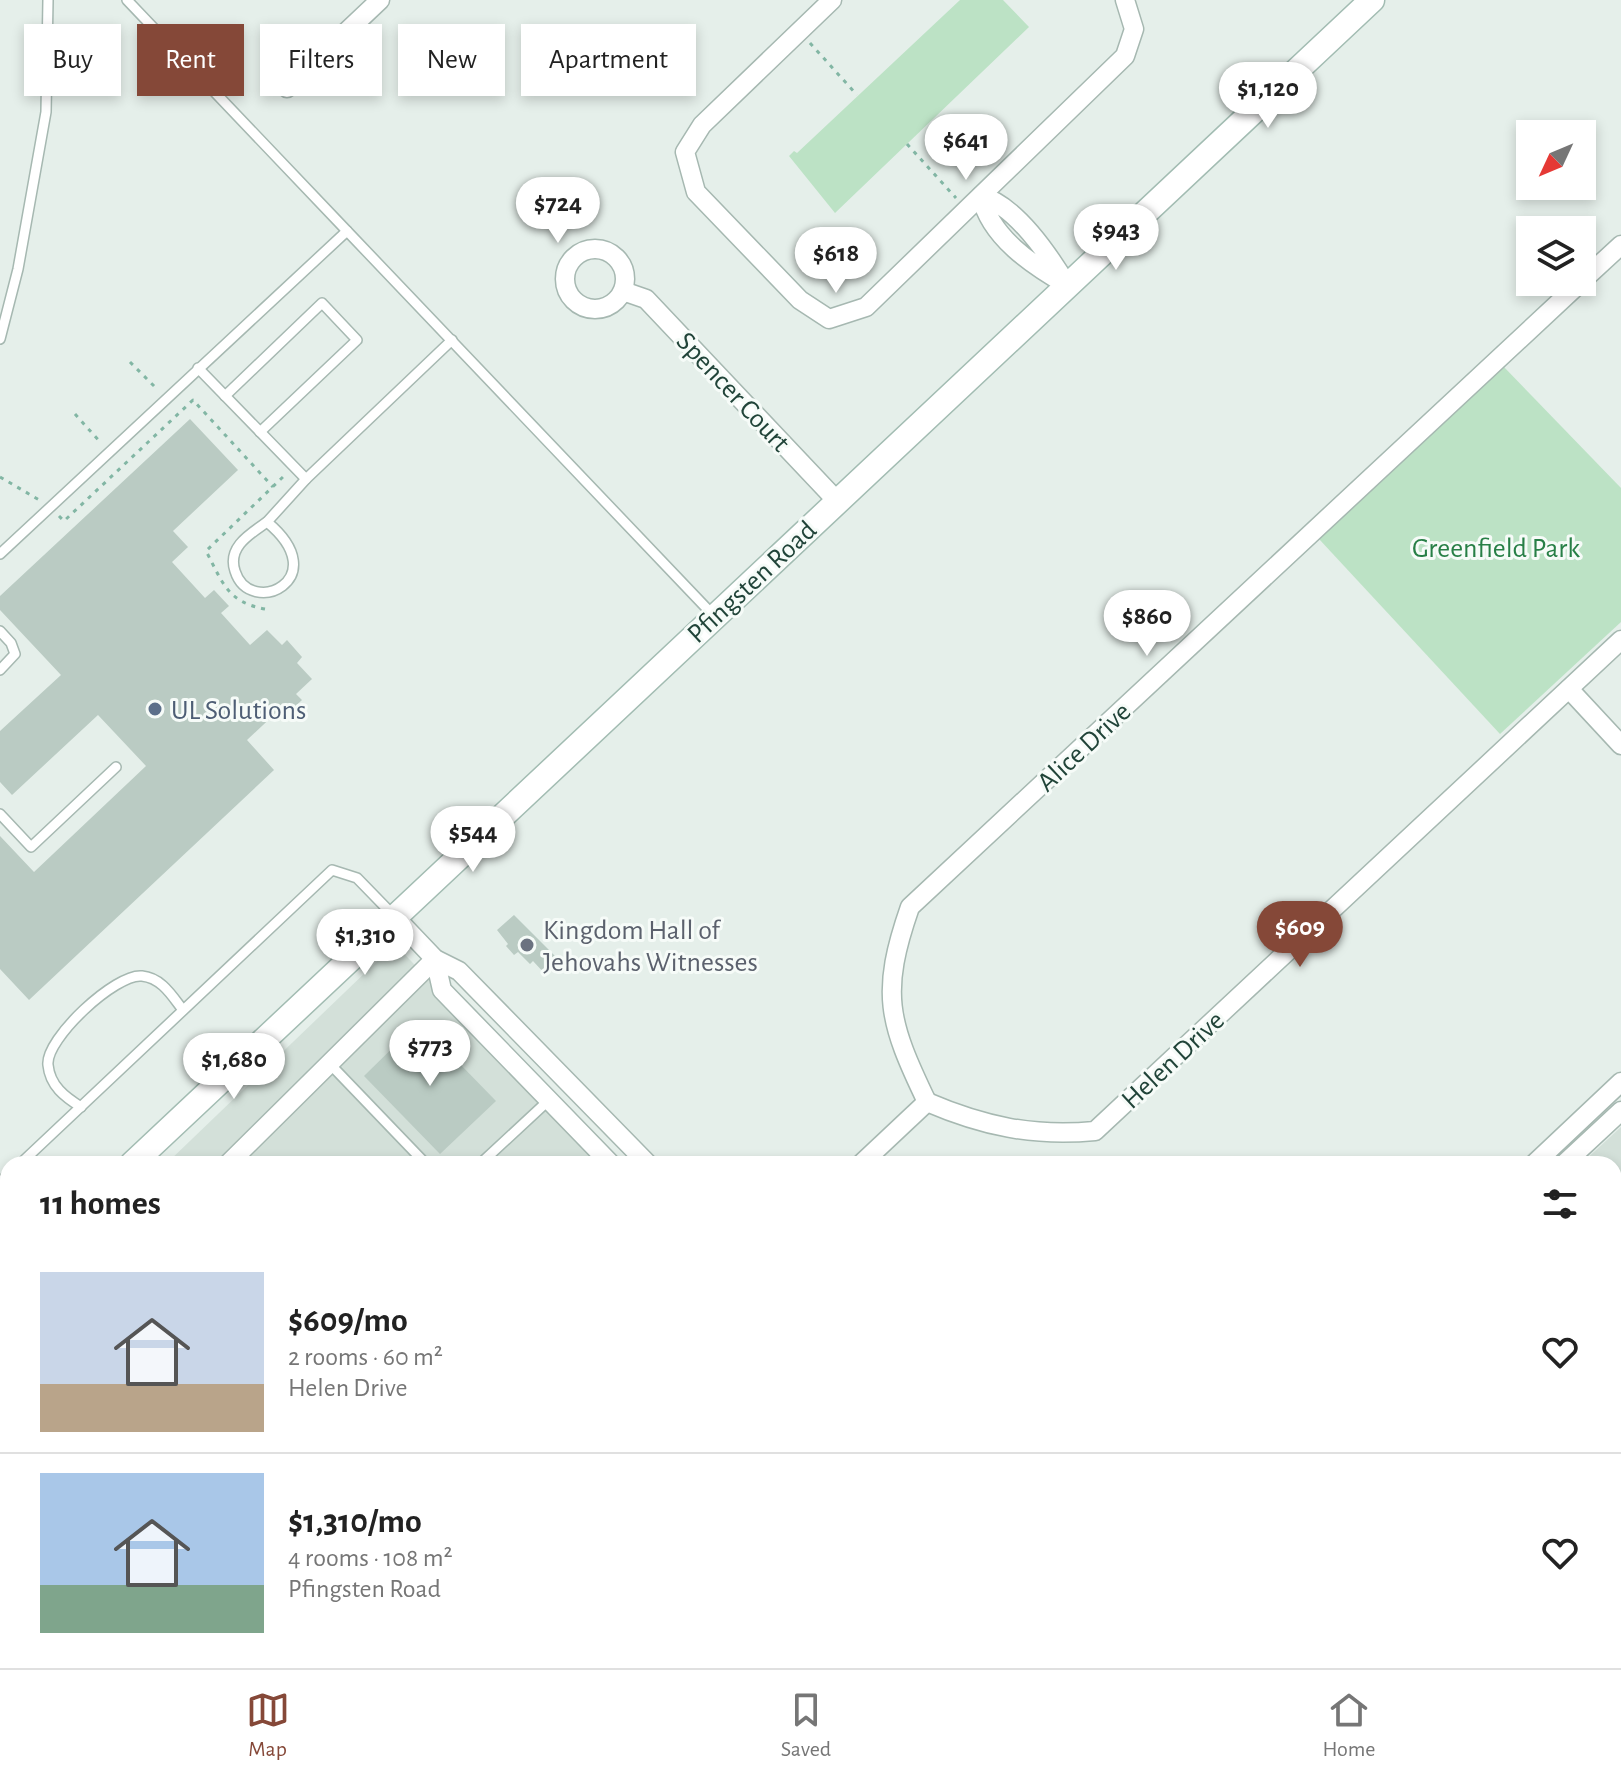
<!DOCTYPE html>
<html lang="en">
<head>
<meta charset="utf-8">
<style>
	:root { --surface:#fff; --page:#f2f2f2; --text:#222; --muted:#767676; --line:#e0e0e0; --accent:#854838 }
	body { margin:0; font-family:"Alegreya Sans",sans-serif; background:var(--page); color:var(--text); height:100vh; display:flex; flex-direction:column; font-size:30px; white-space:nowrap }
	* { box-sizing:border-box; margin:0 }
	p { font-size:26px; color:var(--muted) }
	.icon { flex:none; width:44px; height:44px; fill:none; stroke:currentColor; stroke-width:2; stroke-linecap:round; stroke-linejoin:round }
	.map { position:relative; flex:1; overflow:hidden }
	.side { position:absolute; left:0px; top:1156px; width:1622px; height:512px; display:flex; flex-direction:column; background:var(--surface); border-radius:24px 24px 0 0; box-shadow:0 4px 12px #0003 }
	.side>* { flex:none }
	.guide { position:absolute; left:24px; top:24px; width:800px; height:72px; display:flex; gap:16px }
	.needle { width:52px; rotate:226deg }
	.buttons { position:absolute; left:1516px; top:120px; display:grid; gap:16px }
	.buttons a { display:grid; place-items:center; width:80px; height:80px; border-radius:0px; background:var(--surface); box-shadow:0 4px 12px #0003; font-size:40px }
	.price { position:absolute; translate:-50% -68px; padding:0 18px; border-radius:28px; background:#fff; color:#222; font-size:26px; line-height:52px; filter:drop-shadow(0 2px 4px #0008) }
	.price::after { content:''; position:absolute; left:50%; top:48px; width:24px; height:18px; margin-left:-12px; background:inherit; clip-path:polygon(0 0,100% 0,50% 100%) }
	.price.active { background:var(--accent); color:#fff }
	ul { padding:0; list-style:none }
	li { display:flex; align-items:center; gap:24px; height:200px; padding:0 40px }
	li+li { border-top:2px solid var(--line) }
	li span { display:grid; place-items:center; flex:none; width:224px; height:160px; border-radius:0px; color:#555 }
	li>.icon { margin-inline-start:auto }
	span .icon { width:96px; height:96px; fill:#fffc; stroke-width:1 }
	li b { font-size:34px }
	h2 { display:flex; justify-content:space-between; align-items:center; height:96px; padding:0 40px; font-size:34px }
	.tag { padding:0 28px; border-radius:0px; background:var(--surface); box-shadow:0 4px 12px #0003; font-size:28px; line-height:72px }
	.tag.active { background:var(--accent); color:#fff }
	.tab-bar { display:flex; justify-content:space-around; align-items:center; height:112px; border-top:2px solid var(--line); background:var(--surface); font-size:22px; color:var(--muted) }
	.tab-bar a { display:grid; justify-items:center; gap:4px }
	.tab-bar .active { color:var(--accent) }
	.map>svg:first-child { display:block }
</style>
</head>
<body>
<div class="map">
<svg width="1621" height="1668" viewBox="0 0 1621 1668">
	<rect width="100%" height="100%" fill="#e5efea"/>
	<!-- built -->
	<g fill="#d3e0d9">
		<polygon points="395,944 602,1164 166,1164"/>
		<polygon points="1621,1127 1621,1668 0,1668 0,1337 8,1328 8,1660 1614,1660 1614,1164 1581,1164"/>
	</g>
	<!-- green -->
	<g fill="#bce2c5">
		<polygon points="960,0 1003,0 1029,27 835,213 789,156 794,151 797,153"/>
		<polygon points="1503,366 1621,488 1621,622 1500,734 1319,539"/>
	</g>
	<!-- building -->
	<g fill="#bacbc3">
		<polygon points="190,419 238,470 173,531 188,547 172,562 205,598 214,590 229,606 221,613 250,645 267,630 282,645 287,640 302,657 297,663 312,679 296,694 302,700 285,716 279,710 247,740 274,770 29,1000 0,969 0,836 34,872 146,766 98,715 12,795 0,782 0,731 61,675 0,610 0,596"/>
		<polygon points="514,915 559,960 545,974 533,961 530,964 518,952 514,955 506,946 508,944 497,930"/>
		<polygon points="419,1022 496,1101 440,1154 364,1076"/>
	</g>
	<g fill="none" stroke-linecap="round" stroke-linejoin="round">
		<!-- service casing -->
		<g stroke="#a6b8b1" stroke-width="12">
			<g id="service">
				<polyline points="127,0 347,231"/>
				<polyline points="0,339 18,269 46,112 48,0"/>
				<polyline points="198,368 306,479"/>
				<polyline points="225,396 322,303 357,340 260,432"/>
				<polyline points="267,522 306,479 452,340"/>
				<path d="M267,522C336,579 250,619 235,571C227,547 250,534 267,522Z"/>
				<polyline points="0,554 347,231 713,615"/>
				<polyline points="0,631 11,643 15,654 0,670"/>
				<polyline points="0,814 31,847 116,767"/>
				<polyline points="329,1063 426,1164"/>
				<path d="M81,1107C65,1097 50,1086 48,1065C45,1039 116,973 142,976C162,978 172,996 183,1010"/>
				<polyline points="20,1164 332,870 357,878 394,916"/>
				<polyline points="480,1164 549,1100"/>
				<polyline points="0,1182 8,1175"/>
				<polyline points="1614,1244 1621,1251"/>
				<polyline points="1614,1298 1621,1305"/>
				<polyline points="1614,1428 1621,1434"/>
				<polyline points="1614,1635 1621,1628"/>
				<polyline points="164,1660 171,1668"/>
				<polyline points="306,1660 313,1668"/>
				<polyline points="391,1660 398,1667 405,1660"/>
				<polyline points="526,1660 533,1668"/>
				<polyline points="877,1660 881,1668"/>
				<polyline points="915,1660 917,1662"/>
				<polyline points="1085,1660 1093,1668"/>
				<polyline points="1232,1660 1235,1668"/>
				<polyline points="1319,1665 1324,1660"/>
				<polyline points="1482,1668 1492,1660"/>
			</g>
		</g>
		<!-- minor casing -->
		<g stroke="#a6b8b1" stroke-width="21">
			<g id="minor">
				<polyline points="832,0 702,125 685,152 696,192 800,300 829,319 866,307 1125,56 1134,29 1125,0"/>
				<polyline points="287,88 380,0"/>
				<path d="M981,196C1015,205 1049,255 1067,285C1032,265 990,237 981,196Z"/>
				<circle cx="595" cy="279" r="30"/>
				<polyline points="1582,281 1621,245"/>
				<polyline points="623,291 646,299 838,502"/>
				<polyline points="1569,689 1621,745"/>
				<polyline points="394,916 435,959 459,971 648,1164"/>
				<polyline points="435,959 442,990 611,1164"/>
				<path d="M927,1102C888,1021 880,993 910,907L1581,282"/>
				<path d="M927,1102C983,1126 1033,1137 1095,1131L1621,640"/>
				<polyline points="228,1164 435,959"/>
				<polyline points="861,1164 927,1102"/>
				<polyline points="1534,1164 1621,1082"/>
				<polyline points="1564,1164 1621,1111"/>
				<polyline points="333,1668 342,1660"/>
				<polyline points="1024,1668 1032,1660"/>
			</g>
		</g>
		<!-- secondary casing -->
		<g stroke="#a2bcb2" stroke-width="27">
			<g id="secondary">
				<polyline points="132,1164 1372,0"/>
				<polyline points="0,1289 8,1282"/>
			</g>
		</g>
		<!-- path -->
		<g stroke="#82b6a4" stroke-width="3" stroke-dasharray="4 6" stroke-linecap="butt">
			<polyline points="810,43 857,95"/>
			<polyline points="907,144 956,198"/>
			<polyline points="130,362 158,390"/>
			<polyline points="75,414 101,443"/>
			<polyline points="0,477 41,501"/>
			<polyline points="59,516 64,521 193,400 273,487"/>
			<path d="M265,609C227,602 223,583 206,551L285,475"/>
		</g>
		<!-- service -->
		<use href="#service" stroke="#fff" stroke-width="9"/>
		<!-- minor -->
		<use href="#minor" stroke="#fff" stroke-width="18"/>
		<!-- secondary -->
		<use href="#secondary" stroke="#fff" stroke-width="24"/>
	</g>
	<!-- markers -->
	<circle fill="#5c6f8a" stroke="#f6fbf8" stroke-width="3" cx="155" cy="709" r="8"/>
	<circle fill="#6b7280" stroke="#f6fbf8" stroke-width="3" cx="527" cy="945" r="8"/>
	<g text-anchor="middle" stroke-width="6" stroke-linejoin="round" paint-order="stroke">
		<!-- street labels -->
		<g font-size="28" fill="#214439" stroke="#f6fbf8">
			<text transform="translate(734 391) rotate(47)" y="10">Spencer Court</text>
			<text transform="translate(751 581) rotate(-43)" y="10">Pfingsten Road</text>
			<text transform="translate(1083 746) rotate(-43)" y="10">Alice Drive</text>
			<text transform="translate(1172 1059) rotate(-43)" y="10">Helen Drive</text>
		</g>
		<!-- park labels -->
		<g font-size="28" fill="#277f46" stroke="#f6fbf8">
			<text x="1496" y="557">Greenfield Park</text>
		</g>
		<!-- service labels -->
		<g font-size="28" fill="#4e5e75" stroke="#f6fbf8" text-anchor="start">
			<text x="171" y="719">UL Solutions</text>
		</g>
		<!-- worship labels -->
		<g font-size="28" fill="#5b616d" stroke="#f6fbf8" text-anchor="start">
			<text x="543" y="939">Kingdom Hall of<tspan x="543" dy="32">Jehovahs Witnesses</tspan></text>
		</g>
	</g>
</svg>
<div class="buttons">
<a><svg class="needle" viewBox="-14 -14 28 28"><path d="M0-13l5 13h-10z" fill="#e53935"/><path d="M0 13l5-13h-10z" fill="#767676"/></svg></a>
<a><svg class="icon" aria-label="layers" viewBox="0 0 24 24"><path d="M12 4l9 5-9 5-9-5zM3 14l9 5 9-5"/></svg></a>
</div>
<b class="price" style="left:1268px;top:130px">$1,120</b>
<b class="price" style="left:966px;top:182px">$641</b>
<b class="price" style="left:558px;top:245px">$724</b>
<b class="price" style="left:1116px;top:272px">$943</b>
<b class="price" style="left:836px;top:295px">$618</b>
<b class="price" style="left:1147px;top:658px">$860</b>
<b class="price" style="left:473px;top:874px">$544</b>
<b class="price active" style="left:1300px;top:969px">$609</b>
<b class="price" style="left:365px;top:977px">$1,310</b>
<b class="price" style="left:430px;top:1088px">$773</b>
<b class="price" style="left:234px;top:1101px">$1,680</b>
<div class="guide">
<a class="tag">Buy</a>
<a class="tag active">Rent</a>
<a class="tag">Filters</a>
<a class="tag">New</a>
<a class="tag">Apartment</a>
</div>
<section class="side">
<h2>11 homes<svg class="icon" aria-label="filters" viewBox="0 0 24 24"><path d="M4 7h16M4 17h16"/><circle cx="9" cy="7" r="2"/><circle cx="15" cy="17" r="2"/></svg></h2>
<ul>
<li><span style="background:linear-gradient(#c9d6e8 70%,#b9a48a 0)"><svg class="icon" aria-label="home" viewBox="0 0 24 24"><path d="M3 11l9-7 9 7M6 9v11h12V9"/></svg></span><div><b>$609/mo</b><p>2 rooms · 60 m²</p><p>Helen Drive</p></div><svg class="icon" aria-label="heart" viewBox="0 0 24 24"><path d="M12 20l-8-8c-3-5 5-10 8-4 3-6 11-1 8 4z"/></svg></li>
<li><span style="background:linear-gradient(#a9c7e8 70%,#7fa58c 0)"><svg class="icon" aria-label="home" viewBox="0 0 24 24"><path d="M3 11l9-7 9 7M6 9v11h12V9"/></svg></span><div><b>$1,310/mo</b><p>4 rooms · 108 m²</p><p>Pfingsten Road</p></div><svg class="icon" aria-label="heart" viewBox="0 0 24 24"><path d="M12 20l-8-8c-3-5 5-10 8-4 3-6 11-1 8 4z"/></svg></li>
</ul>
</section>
</div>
<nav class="tab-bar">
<a class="active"><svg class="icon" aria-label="map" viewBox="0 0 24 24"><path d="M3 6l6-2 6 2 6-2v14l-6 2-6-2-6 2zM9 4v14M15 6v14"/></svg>Map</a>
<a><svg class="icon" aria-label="saved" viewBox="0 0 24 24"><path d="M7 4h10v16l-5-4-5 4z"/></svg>Saved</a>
<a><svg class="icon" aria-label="home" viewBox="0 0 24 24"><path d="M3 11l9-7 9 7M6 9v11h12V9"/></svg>Home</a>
</nav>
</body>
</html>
